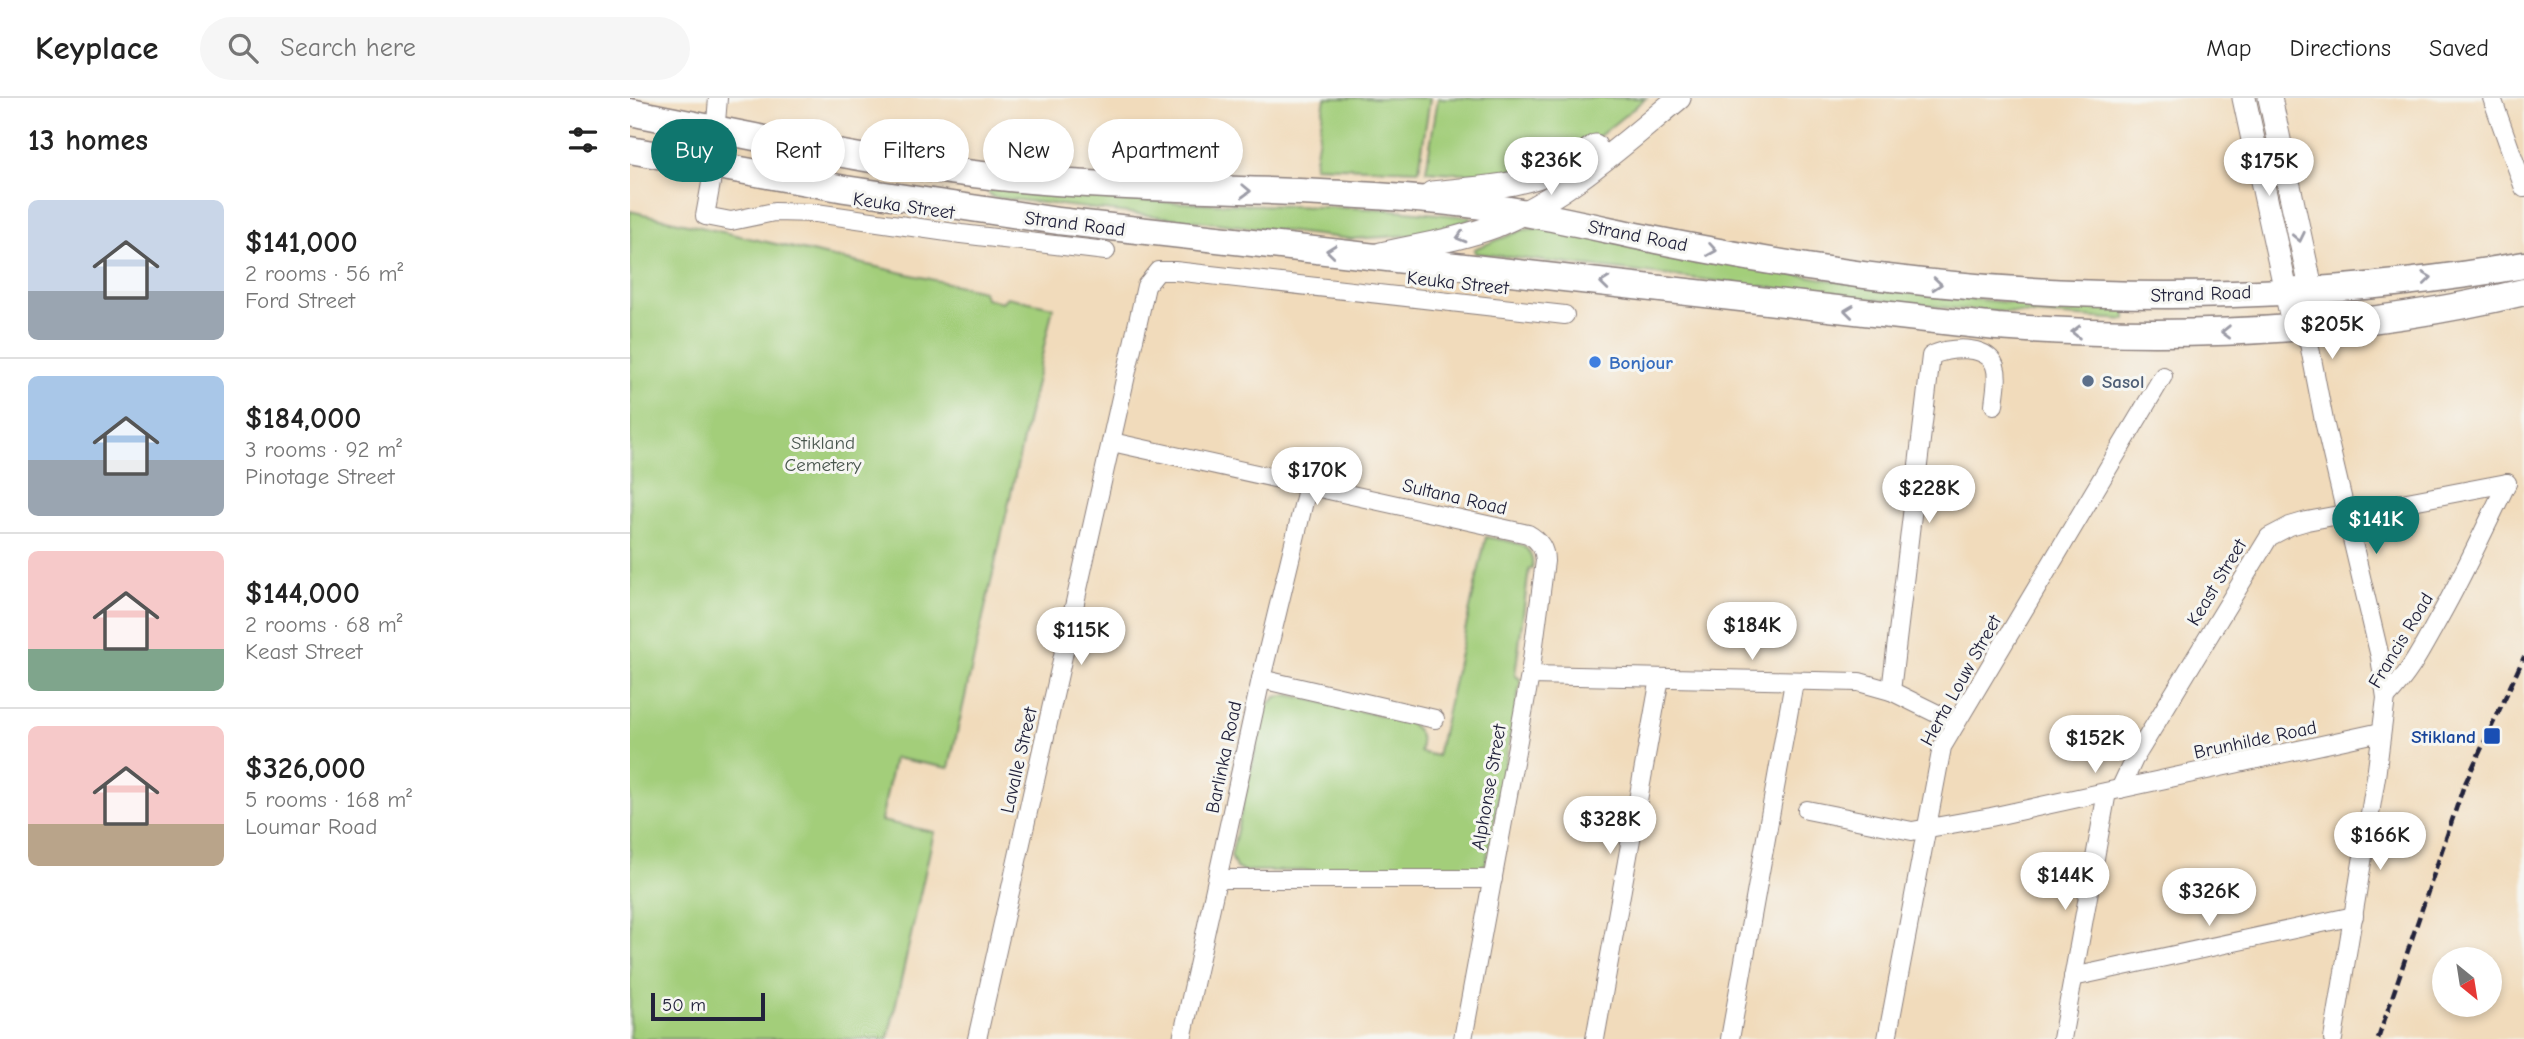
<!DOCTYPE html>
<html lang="en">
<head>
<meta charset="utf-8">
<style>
	:root { --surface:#fff; --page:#f6f6f6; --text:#222; --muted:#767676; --line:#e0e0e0; --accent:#0f766e }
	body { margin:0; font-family:"Comic Neue",sans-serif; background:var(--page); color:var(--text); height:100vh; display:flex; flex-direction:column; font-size:26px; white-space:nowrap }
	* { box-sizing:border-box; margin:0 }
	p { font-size:23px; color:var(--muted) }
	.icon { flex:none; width:38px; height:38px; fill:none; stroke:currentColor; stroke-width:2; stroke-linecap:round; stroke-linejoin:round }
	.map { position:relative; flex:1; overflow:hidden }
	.drawer { display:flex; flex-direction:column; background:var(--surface); width:630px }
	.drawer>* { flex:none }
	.banner { position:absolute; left:21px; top:21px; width:665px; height:63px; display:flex; gap:14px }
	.needle { width:46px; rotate:150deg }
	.tools { position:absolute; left:1802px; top:849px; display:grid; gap:14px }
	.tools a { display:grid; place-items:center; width:70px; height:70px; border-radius:50%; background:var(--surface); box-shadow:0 4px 10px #0003; font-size:35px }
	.scale { position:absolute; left:21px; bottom:18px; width:114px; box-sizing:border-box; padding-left:7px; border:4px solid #22223b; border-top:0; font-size:19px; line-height:24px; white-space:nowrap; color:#22223b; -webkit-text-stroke:5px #f6f6f2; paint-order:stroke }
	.price { position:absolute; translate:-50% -60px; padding:0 16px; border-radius:24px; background:#fff; color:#222; font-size:23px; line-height:46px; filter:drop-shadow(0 2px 4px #0008) }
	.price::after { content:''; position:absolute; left:50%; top:42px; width:21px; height:16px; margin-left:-10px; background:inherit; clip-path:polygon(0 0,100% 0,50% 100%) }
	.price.current { background:var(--accent); color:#fff }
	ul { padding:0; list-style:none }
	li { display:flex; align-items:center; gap:21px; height:175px; padding:0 28px }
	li+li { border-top:2px solid var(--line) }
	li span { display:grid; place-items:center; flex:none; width:196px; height:140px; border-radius:10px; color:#555 }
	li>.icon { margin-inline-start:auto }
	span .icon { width:84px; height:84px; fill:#fffc; stroke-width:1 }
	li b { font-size:30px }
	h2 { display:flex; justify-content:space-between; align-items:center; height:84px; padding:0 28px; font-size:30px }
	.chip { padding:0 24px; border-radius:32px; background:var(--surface); box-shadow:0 4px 10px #0003; font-size:24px; line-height:63px }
	.chip.current { background:var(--accent); color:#fff }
	header { display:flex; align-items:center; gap:42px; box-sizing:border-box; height:98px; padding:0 35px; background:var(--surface); border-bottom:2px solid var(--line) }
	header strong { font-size:33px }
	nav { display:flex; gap:38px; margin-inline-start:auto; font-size:24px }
	.search { width:490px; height:63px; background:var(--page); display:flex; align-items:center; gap:18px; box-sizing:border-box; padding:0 24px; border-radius:38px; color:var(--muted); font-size:26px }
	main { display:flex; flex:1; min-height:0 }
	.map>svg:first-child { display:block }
</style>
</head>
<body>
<header>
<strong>Keyplace</strong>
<div class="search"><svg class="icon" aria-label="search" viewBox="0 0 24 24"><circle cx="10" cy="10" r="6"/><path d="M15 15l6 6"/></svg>Search here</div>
<nav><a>Map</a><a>Directions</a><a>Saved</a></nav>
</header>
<main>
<section class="drawer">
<h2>13 homes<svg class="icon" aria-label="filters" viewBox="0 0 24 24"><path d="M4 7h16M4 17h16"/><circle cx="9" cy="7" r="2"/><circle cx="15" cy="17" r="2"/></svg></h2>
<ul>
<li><span style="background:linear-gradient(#c9d6e8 65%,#9aa5b1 0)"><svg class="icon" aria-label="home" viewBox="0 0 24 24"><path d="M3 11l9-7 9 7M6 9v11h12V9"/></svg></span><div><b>$141,000</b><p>2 rooms · 56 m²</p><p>Ford Street</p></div></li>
<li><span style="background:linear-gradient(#a9c7e8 60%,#9aa5b1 0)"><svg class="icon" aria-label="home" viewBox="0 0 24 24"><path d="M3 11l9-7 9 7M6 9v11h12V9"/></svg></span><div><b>$184,000</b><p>3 rooms · 92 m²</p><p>Pinotage Street</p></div></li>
<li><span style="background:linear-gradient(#f6c9c9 70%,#7fa58c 0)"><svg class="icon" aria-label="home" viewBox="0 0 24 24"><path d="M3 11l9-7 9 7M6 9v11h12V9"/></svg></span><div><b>$144,000</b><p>2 rooms · 68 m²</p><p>Keast Street</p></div></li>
<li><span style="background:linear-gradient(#f6c9c9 70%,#b9a48a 0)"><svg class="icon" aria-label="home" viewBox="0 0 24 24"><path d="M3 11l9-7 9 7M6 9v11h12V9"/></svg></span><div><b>$326,000</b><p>5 rooms · 168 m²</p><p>Loumar Road</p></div></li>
</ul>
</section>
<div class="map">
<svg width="1894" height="941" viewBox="0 0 1894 941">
	<rect width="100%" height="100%" fill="#f6f6f2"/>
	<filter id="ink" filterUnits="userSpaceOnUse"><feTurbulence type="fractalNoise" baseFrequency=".0143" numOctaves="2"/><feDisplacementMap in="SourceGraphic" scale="14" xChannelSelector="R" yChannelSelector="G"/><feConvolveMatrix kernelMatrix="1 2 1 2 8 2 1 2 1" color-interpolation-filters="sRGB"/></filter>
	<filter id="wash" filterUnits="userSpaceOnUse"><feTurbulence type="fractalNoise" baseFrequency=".00686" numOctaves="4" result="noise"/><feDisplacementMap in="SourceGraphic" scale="28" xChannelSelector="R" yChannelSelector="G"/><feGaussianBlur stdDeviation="1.57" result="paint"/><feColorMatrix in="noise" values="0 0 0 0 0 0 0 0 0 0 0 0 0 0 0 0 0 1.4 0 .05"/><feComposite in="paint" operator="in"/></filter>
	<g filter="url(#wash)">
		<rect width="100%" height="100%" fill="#f1dbbb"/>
		<!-- green -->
		<g fill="#a3ce7a" stroke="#62785a" stroke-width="2">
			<polygon points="695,0 800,0 789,72 684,68"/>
			<path d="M808,0H1016L946,57L936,43L923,52L928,58C884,78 844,77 796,73Z"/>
			<polygon points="357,89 536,104 754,111 840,119 841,122 785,137 721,141 362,99 357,93"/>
			<polygon points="0,113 353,193 355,200 372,204 377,199 423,209 319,670 264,660 251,723 304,734 258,941 0,941"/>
			<polygon points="906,130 1268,194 1384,205 1496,211 1496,222 1327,211 845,155 844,151 893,132"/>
			<path d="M856,439C878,444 906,442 902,471H899L885,577L891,582L856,765L849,771L844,772L612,773L606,770L601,758L635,610L646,599L660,597L774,623C789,629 793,639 790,654L807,658Z"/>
		</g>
	</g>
	<g filter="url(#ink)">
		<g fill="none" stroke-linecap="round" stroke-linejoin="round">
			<!-- street casing -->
			<g stroke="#8a7e7b" stroke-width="20">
				<g id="street">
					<polyline points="88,0 81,85 75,118 101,123 144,114 186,115 331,136 476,153"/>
					<polyline points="1862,0 1894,90"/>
					<polyline points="1664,230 1679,245 1694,323 1750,559 1756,600 1746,679 1703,941"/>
					<path d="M482,344L898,436C909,442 915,451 915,463L900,577L833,941"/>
					<polyline points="900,577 1229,584 1261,593 1326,625"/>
					<polyline points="631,581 805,621"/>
					<path d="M1261,593L1301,258C1317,249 1357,246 1365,268C1369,279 1365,295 1364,307"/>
					<path d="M1756,600C1782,572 1791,552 1809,520C1834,476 1855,430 1877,385"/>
					<polyline points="1490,691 1504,661 1639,439 1660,428 1677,423 1877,385"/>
					<polyline points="1177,712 1282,733 1361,719 1751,634"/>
					<polyline points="588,781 863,781"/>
					<polyline points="1443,879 1724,818"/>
					<polyline points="347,941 516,188 528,173 545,173 935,217"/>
					<polyline points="552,941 631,581 678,387"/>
					<polyline points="965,941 1030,580"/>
					<polyline points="1100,941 1164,584"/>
					<polyline points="1257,941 1312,649 1533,278"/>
					<polyline points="1432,941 1477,694"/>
				</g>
			</g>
			<!-- secondary casing -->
			<g stroke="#8a7e7b" stroke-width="25">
				<g id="secondary">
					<polyline points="1614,0 1664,230"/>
					<polyline points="1640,0 1689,227"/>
					<path d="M802,95C866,88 912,89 965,48"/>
					<path d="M751,156C789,147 828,142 865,128C935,100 992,47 1049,0"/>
				</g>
			</g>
			<!-- primary casing -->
			<g stroke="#8a7e7b" stroke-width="29">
				<g id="primary">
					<path d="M0,14C141,42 282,74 426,84C563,94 701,90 838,106C902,114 963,129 1026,142C1076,152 1127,161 1177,169C1411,205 1661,208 1894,167"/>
					<path d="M0,52L215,91L428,123L1367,229C1543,242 1721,236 1894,194"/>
				</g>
			</g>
			<!-- street -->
			<use href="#street" stroke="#fff" stroke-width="18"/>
			<!-- secondary -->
			<use href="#secondary" stroke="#fff" stroke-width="23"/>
			<!-- primary -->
			<use href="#primary" stroke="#fff" stroke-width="26"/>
			<!-- rail -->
			<polyline stroke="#22223b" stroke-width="4.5" stroke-dasharray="10 5" stroke-linecap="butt" points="1748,941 1833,690 1894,559"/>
		</g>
		<!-- one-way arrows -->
		<defs><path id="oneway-chevron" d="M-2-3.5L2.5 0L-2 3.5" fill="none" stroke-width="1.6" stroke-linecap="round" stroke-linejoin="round" transform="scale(1.75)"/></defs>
		<g stroke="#9c9ca7">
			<use href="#oneway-chevron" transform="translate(616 93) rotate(2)"/>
			<use href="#oneway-chevron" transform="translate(831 139) rotate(164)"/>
			<use href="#oneway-chevron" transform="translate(1669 139) rotate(78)"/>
			<use href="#oneway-chevron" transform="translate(1082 152) rotate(10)"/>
			<use href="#oneway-chevron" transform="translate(701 153) rotate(-174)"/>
			<use href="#oneway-chevron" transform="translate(1797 180) rotate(-7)"/>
			<use href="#oneway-chevron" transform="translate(975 185) rotate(-174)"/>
			<use href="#oneway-chevron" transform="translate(1307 186) rotate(5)"/>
			<use href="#oneway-chevron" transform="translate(1219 213) rotate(-173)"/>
			<use href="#oneway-chevron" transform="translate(1446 234) rotate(-179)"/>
			<use href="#oneway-chevron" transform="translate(1596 234) rotate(179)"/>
		</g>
	</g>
	<!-- markers -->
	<circle fill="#3f7fe0" stroke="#f6f6f2" stroke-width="2.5" cx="965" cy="264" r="7"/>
	<circle fill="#5c6f8a" stroke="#f6f6f2" stroke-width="2.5" cx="1458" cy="283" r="7"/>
	<rect fill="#1a4fb4" stroke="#f6f6f2" stroke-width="2.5" x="1853" y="629" width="18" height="18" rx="3.5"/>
	<g text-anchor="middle" stroke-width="6" stroke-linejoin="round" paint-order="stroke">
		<!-- street labels -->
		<g font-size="19" fill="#22223b" stroke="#f6f6f2">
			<text transform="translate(274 107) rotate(8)" y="7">Keuka Street</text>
			<text transform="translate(445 125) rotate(7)" y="7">Strand Road</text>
			<text transform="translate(1008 137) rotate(11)" y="7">Strand Road</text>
			<text transform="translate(828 184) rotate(6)" y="7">Keuka Street</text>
			<text transform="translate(1571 195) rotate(-2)" y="7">Strand Road</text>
			<text transform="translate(825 398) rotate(13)" y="7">Sultana Road</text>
			<text transform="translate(1586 484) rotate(-59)" y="7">Keast Street</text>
			<text transform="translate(1770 542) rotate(-59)" y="7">Francis Road</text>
			<text transform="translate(1330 582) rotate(-61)" y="7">Herta Louw Street</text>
			<text transform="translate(1625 641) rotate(-12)" y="7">Brunhilde Road</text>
			<text transform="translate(593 659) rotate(-78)" y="7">Barlinka Road</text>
			<text transform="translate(388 662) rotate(-77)" y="7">Lavalle Street</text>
			<text transform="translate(858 689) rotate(-80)" y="7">Alphonse Street</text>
		</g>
		<!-- shop labels -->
		<g font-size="19" font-weight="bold" fill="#366cbe" stroke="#f6f6f2" text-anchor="start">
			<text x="979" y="271">Bonjour</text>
		</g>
		<!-- service labels -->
		<g font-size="19" font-weight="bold" fill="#4e5e75" stroke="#f6f6f2" text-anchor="start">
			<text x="1472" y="290">Sasol</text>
		</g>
		<!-- park labels -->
		<g font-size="19" fill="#49564e" stroke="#f6f6f2">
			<text x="193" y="351">Stikland<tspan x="193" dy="22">Cemetery</tspan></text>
		</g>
		<!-- transit labels -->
		<g font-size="19" font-weight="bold" fill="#164399" stroke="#f6f6f2" text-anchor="end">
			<text x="1846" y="645">Stikland</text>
		</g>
	</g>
</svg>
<div class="tools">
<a><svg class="needle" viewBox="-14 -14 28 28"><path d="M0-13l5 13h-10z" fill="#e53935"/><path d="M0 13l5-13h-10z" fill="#767676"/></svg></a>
</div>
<div class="scale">50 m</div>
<b class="price" style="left:921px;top:99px">$236K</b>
<b class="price" style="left:1639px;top:100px">$175K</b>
<b class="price" style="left:1702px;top:263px">$205K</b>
<b class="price" style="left:687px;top:409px">$170K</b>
<b class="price" style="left:1299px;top:427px">$228K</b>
<b class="price current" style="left:1746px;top:458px">$141K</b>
<b class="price" style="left:1122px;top:564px">$184K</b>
<b class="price" style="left:451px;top:569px">$115K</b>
<b class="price" style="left:1465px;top:677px">$152K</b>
<b class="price" style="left:980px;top:758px">$328K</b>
<b class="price" style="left:1750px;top:774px">$166K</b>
<b class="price" style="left:1435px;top:814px">$144K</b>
<b class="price" style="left:1579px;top:830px">$326K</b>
<div class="banner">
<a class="chip current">Buy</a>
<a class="chip">Rent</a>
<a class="chip">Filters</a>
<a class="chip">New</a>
<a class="chip">Apartment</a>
</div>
</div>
</main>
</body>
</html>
